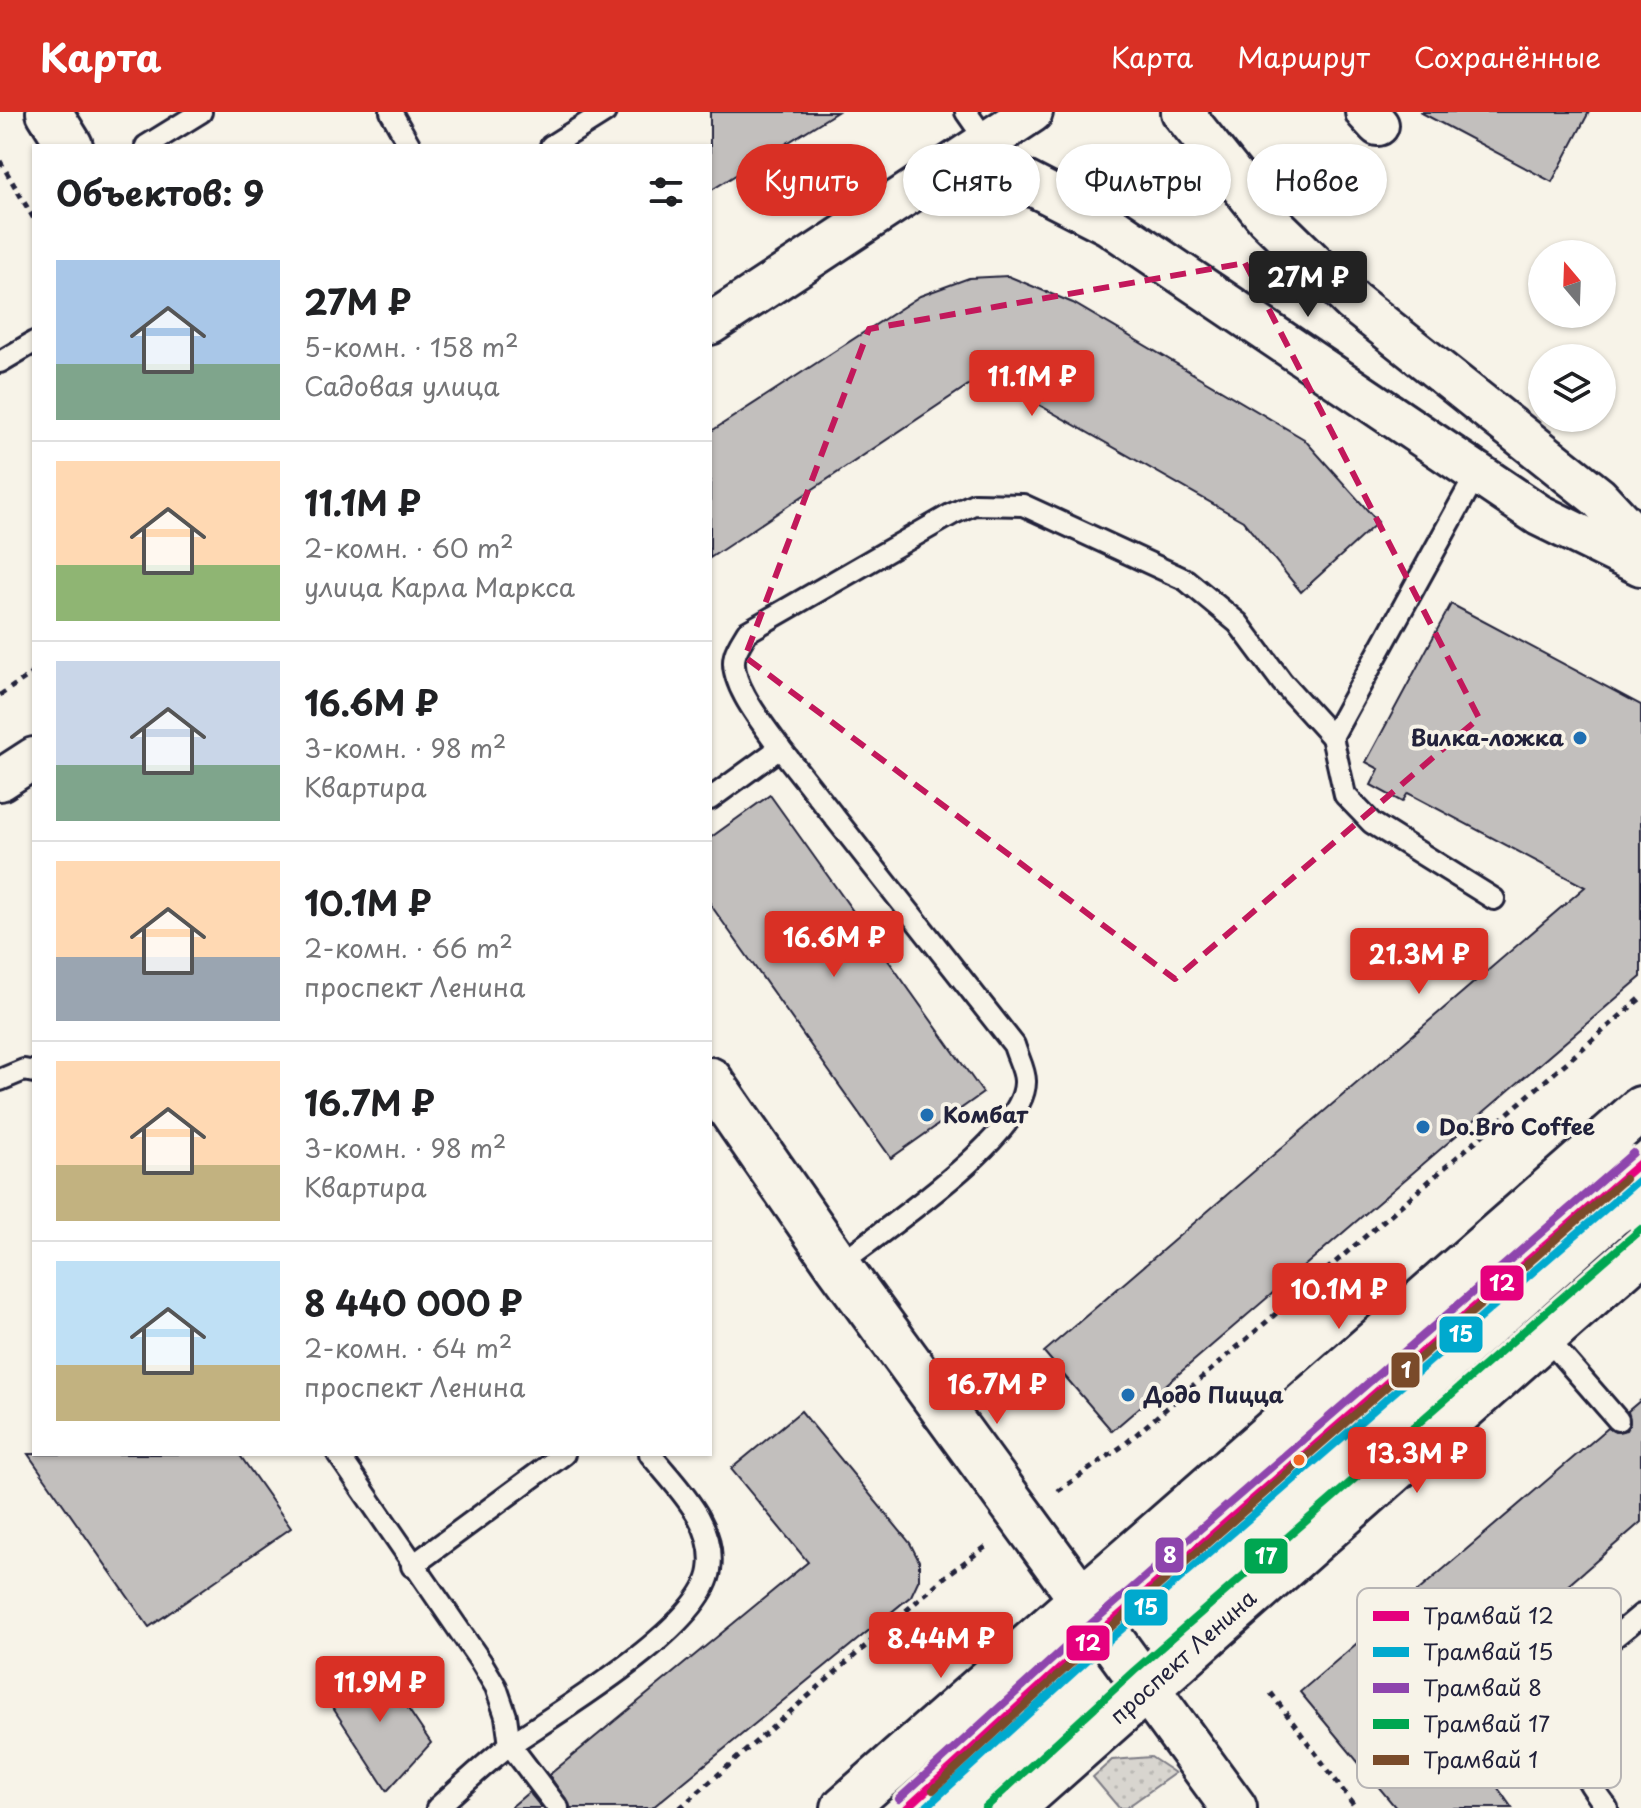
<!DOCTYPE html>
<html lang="ru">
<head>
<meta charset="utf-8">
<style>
	:root { --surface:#fff; --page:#f2f2f2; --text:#202124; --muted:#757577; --line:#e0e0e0; --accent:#d93025 }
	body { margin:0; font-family:"Playpen Sans",sans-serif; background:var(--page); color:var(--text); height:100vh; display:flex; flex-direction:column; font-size:30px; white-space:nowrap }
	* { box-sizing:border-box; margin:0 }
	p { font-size:26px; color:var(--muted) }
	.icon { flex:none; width:44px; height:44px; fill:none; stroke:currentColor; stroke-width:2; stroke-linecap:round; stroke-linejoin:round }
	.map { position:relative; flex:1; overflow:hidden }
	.panel { position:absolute; left:32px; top:32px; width:680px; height:1312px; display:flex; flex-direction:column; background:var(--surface); border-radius:0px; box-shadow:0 2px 6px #0004 }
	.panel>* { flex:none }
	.guide { position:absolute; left:736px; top:32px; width:760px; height:72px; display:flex; gap:16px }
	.needle { width:52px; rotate:341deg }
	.buttons { position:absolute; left:1528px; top:128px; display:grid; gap:16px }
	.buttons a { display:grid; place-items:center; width:88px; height:88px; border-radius:50%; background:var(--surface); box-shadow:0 2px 6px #0004; font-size:40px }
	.price { position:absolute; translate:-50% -68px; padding:0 18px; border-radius:8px; background:var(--accent); color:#fff; font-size:26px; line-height:52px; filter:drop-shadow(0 2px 4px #0008) }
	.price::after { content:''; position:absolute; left:50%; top:48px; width:24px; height:18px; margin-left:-12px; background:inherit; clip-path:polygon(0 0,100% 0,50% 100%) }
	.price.current { background:#222; color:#fff }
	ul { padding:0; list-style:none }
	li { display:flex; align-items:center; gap:24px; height:200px; padding:0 24px }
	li+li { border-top:2px solid var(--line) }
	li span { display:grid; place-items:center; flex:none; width:224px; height:160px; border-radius:0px; color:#555 }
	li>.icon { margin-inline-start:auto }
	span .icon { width:96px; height:96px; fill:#fffc; stroke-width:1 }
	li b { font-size:34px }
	h2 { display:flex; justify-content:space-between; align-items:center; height:96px; padding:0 24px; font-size:34px }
	.tag { padding:0 28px; border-radius:36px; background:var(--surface); box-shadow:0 2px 6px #0004; font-size:28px; line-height:72px }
	.tag.current { background:var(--accent); color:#fff }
	header { display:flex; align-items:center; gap:48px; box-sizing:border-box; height:112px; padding:0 40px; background:var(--accent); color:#fff }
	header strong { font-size:38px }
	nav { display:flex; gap:44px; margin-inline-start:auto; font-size:28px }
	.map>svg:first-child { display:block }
</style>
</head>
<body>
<header>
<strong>Карта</strong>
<nav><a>Карта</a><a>Маршрут</a><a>Сохранённые</a></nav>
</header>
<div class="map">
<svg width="1641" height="1696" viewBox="0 0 1641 1696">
	<defs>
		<pattern id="grass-dots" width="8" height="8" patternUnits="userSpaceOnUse" patternTransform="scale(2)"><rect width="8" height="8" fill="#d8d5cf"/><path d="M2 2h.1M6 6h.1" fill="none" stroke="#b9b7b3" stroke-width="1.8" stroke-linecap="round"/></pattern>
	</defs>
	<rect width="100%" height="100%" fill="#f7f3e8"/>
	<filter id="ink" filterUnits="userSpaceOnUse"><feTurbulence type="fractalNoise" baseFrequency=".0125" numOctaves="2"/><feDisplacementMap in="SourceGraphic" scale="16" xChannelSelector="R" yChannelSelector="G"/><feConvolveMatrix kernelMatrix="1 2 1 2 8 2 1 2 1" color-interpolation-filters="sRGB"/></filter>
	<g filter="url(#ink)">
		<!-- grass -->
		<polygon fill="url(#grass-dots)" stroke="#7d7c85" stroke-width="2" points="1151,1645 1175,1661 1126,1696 1119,1696 1093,1665 1112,1648"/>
		<!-- building -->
		<g fill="#c2bfbd" stroke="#22223b" stroke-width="2">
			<polygon points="710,0 837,0 710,79"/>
			<polygon points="1420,0 1589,0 1552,70"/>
			<polygon points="1008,164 1073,191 1304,327 1378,410 1301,480 1243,409 985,262 710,446 710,320 920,184 969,166"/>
			<polygon points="1451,492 1641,593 1641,865 1112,1319 1044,1240 1585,775 1408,681 1402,690 1371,673 1379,657 1366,650"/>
			<polygon points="770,683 983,981 891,1046 710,792 710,726"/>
			<polygon points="1641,1288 1641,1410 1436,1588 1512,1696 1396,1696 1300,1580 1608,1316 1615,1320 1626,1318 1630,1311 1628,1299"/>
			<polygon points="801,1299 910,1431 919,1449 919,1467 911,1484 652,1696 571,1696 549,1663 808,1450 731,1357"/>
			<polygon points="28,1342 239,1342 291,1416 149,1515"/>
			<polygon points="374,1546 431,1631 387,1679 329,1590"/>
			<polygon points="529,1680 542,1696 510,1696"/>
		</g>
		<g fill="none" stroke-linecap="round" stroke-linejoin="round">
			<!-- lane casing -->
			<g stroke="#22223b" stroke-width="26">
				<g id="lane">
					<polyline points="391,0 410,34"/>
					<polyline points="966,0 987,30"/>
					<polyline points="146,34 201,0"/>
					<polyline points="551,34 605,0"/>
					<polyline points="0,250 34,230"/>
					<polyline points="1332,625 1345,683 1372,711 1494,787"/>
					<polyline points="710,687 780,636"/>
					<polyline points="0,968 24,958 34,960"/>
					<path d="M838,1153C880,1120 1027,1023 1025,969C1025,958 1017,944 1014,933L780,636C765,615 727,569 735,543C737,535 743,527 747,520L952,402L974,392L1023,393L1186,468L1238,511L1282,570L1332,625L1477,361"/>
					<polyline points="1545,1224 1618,1308"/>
					<polyline points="338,1342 481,1550 496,1575 506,1604 510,1633 558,1696"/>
					<polyline points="412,1454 564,1342"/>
					<path d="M437,1696C461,1675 485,1651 511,1632C558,1600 702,1515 710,1458C717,1411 676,1375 650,1342"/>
					<path d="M1607,1696C1575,1654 1546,1602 1584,1554C1599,1535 1623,1519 1641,1503"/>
				</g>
			</g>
			<!-- street casing -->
			<g stroke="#22223b" stroke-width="46">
				<g id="street">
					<polyline points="1182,0 1266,105 1352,189 1598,385 1641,431"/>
					<polyline points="1366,0 1378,13"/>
					<polyline points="945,58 1018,66 1108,112 1539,403 1641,453"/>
					<polyline points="710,212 1032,0"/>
					<polyline points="0,668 34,646"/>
				</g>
			</g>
			<!-- secondary casing -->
			<g stroke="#22223b" stroke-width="50">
				<g id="secondary">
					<polyline points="49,0 70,34"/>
					<polyline points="710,968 838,1153 1234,1696"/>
					<polyline points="844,1696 1641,997"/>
					<polyline points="1012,1696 1641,1139"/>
				</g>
			</g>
			<!-- path -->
			<g stroke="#22223b" stroke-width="5" stroke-dasharray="6 6" stroke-linecap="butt">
				<polyline points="0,49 34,107"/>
				<polyline points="0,583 34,560"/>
				<polyline points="1058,1379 1124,1333 1641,886"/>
				<polyline points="1271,1581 1356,1696"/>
				<polyline points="680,1696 947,1463 987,1434"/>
			</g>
			<!-- lane -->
			<use href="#lane" stroke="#f7f3e8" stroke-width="20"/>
			<!-- street -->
			<use href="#street" stroke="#f7f3e8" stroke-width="40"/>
			<!-- secondary -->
			<use href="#secondary" stroke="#f7f3e8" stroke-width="44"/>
			<!-- tram-1 casing -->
			<g stroke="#f7f3e8" stroke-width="14">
				<polyline id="tram-1" points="907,1696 1101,1519 1641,1050"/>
			</g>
			<!-- tram-2 casing -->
			<g stroke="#f7f3e8" stroke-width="14">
				<polyline id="tram-2" points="925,1696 1109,1528 1641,1066"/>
			</g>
			<!-- tram-3 casing -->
			<g stroke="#f7f3e8" stroke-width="14">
				<polyline id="tram-3" points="899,1687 1093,1510 1633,1041"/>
			</g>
			<!-- tram-4 casing -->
			<g stroke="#f7f3e8" stroke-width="14">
				<polyline id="tram-4" points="985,1696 1134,1559 1641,1117"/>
			</g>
			<!-- tram-5 casing -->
			<g stroke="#f7f3e8" stroke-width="14">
				<polyline id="tram-5" points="933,1678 1102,1523 1625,1067"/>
			</g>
			<!-- tram-1 -->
			<use href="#tram-1" stroke="#e5007d" stroke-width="8"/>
			<!-- tram-2 -->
			<use href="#tram-2" stroke="#00a9ce" stroke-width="8"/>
			<!-- tram-3 -->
			<use href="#tram-3" stroke="#8e44ad" stroke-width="8"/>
			<!-- tram-4 -->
			<use href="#tram-4" stroke="#00a651" stroke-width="8"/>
			<!-- tram-5 -->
			<use href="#tram-5" stroke="#7a4b2a" stroke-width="8"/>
		</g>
	</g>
	<!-- marked area -->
	<path fill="none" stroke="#c2185b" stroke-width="6" stroke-dasharray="16 10" stroke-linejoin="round" d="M1245,151L1479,606L1175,867L745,545L869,217Z"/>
	<!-- markers -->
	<g fill="#1f6fb2" stroke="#f7f3e8" stroke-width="3">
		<circle cx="1580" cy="626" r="8"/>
		<circle cx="927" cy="1003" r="8"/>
		<circle cx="1423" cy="1015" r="8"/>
		<circle cx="1128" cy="1283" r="8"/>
	</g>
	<circle fill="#f26522" stroke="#f7f3e8" stroke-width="3" cx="1299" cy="1348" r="7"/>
	<g text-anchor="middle" stroke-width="8" stroke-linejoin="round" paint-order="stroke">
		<!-- poi labels -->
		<g font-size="22" font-weight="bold" fill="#22223b" stroke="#f7f3e8" text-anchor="start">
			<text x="1564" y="634" text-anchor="end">Вилка-ложка</text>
			<text x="943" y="1011">Комбат</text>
			<text x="1439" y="1023">Do.Bro Coffee</text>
			<text x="1144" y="1291">Додо Пицца</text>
		</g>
		<!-- street labels -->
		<g font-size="22" fill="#22223b" stroke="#f7f3e8">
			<text transform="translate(1183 1545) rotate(-42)" y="8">проспект Ленина</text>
		</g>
	</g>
	<!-- legend -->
	<rect x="1357" y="1476" width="264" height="200" rx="12" fill="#f7f3e8" stroke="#b7b4b4" stroke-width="2"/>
	<rect x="1373" y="1499" width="36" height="10" fill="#e5007d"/>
	<rect x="1373" y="1535" width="36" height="10" fill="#00a9ce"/>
	<rect x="1373" y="1571" width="36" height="10" fill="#8e44ad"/>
	<rect x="1373" y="1607" width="36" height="10" fill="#00a651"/>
	<rect x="1373" y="1643" width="36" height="10" fill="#7a4b2a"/>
	<g font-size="22" fill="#22223b">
		<text x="1423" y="1512">Трамвай 12</text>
		<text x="1423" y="1548">Трамвай 15</text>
		<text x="1423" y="1584">Трамвай 8</text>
		<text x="1423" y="1620">Трамвай 17</text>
		<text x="1423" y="1656">Трамвай 1</text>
	</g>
	<g stroke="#f7f3e8" stroke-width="3">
		<rect x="1479" y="1152" width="46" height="38" rx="8" fill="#e5007d"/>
		<rect x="1438" y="1203" width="46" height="39" rx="8" fill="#00a9ce"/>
		<rect x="1390" y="1239" width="31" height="38" rx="8" fill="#7a4b2a"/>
		<rect x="1154" y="1424" width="31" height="38" rx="8" fill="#8e44ad"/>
		<rect x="1243" y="1425" width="46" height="38" rx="8" fill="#00a651"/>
		<rect x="1123" y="1476" width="46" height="39" rx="8" fill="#00a9ce"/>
		<rect x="1065" y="1512" width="46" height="38" rx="8" fill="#e5007d"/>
	</g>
	<g font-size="22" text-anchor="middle" font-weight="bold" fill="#fff">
		<text x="1502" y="1179">12</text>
		<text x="1461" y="1230">15</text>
		<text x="1406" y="1266">1</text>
		<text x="1170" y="1451">8</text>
		<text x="1266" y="1452">17</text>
		<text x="1146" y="1503">15</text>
		<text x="1088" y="1539">12</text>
	</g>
</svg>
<div class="buttons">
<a><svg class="needle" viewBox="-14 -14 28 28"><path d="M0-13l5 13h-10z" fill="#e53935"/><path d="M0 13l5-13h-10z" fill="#757577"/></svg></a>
<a><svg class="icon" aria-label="layers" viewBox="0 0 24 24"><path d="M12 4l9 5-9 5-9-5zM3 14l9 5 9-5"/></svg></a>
</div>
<b class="price current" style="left:1308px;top:207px">27M ₽</b>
<b class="price" style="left:1032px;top:306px">11.1M ₽</b>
<b class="price" style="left:834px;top:867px">16.6M ₽</b>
<b class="price" style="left:1419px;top:884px">21.3M ₽</b>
<b class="price" style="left:1339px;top:1219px">10.1M ₽</b>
<b class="price" style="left:997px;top:1314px">16.7M ₽</b>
<b class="price" style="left:1417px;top:1383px">13.3M ₽</b>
<b class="price" style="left:941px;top:1568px">8.44M ₽</b>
<b class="price" style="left:380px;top:1612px">11.9M ₽</b>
<div class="guide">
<a class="tag current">Купить</a>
<a class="tag">Снять</a>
<a class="tag">Фильтры</a>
<a class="tag">Новое</a>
</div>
<section class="panel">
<h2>Объектов: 9<svg class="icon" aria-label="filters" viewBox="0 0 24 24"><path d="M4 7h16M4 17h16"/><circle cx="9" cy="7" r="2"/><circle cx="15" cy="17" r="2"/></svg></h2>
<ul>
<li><span style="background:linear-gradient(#a9c7e8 65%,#7fa58c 0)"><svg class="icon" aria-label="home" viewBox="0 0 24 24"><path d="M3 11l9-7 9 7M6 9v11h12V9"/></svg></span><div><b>27M ₽</b><p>5-комн. · 158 m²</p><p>Садовая улица</p></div></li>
<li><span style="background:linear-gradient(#ffd9b3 65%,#8fb573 0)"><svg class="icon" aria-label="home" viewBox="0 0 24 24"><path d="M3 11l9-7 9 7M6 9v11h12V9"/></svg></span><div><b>11.1M ₽</b><p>2-комн. · 60 m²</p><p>улица Карла Маркса</p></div></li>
<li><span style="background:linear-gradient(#c9d6e8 65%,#7fa58c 0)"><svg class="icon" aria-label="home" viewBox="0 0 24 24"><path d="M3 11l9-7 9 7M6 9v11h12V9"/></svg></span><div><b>16.6M ₽</b><p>3-комн. · 98 m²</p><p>Квартира</p></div></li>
<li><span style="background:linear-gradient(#ffd9b3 60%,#9aa5b1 0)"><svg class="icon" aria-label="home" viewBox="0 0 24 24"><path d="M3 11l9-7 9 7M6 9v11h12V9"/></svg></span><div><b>10.1M ₽</b><p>2-комн. · 66 m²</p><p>проспект Ленина</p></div></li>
<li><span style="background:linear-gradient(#ffd9b3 65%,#c2b280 0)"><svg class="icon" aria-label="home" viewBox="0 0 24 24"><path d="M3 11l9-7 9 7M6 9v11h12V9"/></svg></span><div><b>16.7M ₽</b><p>3-комн. · 98 m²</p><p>Квартира</p></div></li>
<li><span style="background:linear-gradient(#bfe0f5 65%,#c2b280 0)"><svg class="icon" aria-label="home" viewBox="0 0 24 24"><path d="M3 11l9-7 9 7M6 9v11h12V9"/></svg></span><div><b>8 440 000 ₽</b><p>2-комн. · 64 m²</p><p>проспект Ленина</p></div></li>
</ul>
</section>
</div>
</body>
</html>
